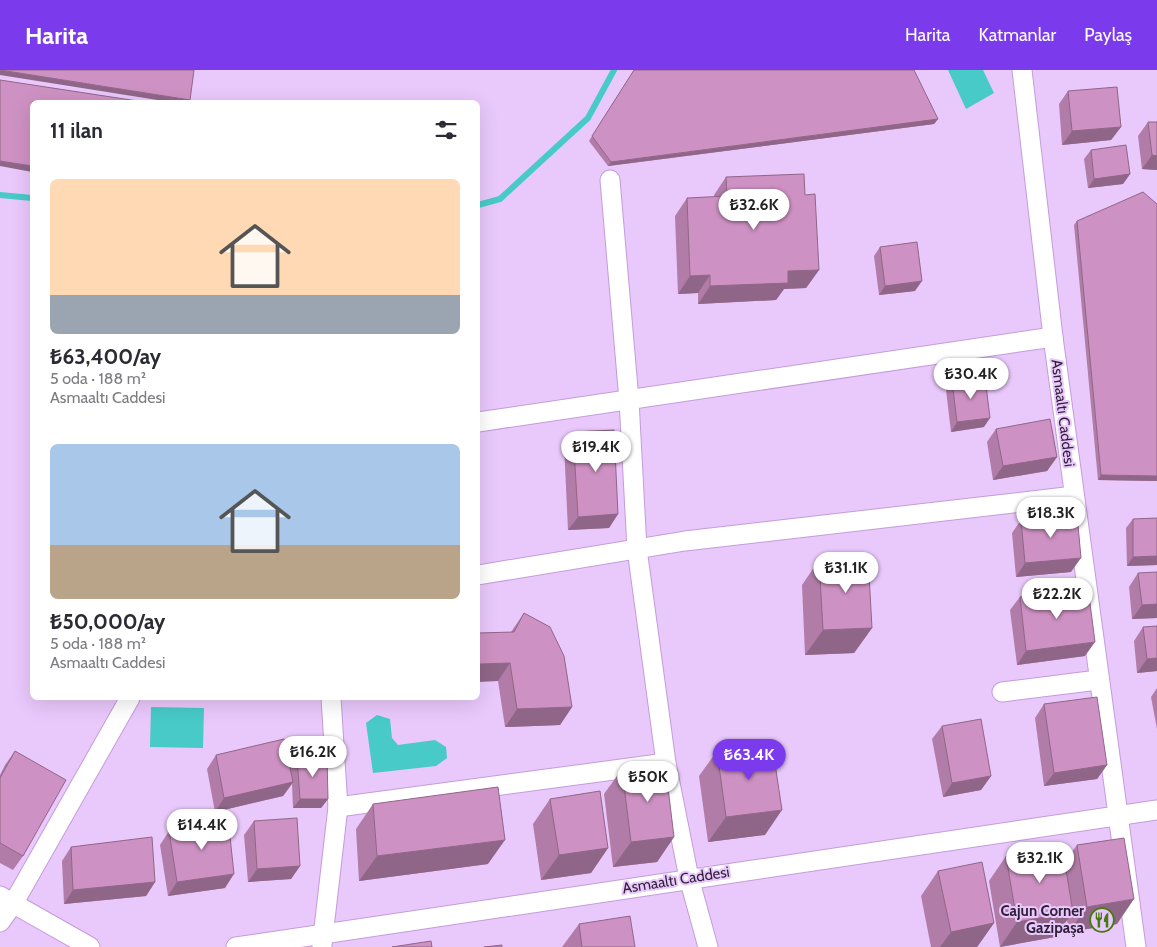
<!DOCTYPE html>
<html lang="tr">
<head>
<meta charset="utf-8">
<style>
	:root { --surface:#fff; --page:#f7f7f7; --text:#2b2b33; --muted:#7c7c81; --accent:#7c3aed }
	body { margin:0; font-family:Cabin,sans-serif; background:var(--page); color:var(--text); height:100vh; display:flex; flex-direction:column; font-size:19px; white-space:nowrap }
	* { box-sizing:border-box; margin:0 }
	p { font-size:16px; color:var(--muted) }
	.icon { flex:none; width:28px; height:28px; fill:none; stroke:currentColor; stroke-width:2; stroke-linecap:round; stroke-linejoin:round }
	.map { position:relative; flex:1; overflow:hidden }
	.panel { position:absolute; left:30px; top:30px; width:450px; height:600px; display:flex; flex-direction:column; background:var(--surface); border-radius:8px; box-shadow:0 5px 20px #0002 }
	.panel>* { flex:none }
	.price { position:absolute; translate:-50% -42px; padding:0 11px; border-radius:18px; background:#fff; color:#222; font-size:16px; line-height:32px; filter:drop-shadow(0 1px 2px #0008) }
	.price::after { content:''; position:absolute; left:50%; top:30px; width:15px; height:11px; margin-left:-8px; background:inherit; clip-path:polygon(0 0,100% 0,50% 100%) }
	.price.selected { background:var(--accent); color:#fff }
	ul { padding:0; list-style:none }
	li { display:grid; align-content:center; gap:10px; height:265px; padding:0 20px }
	li span { display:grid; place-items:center; height:155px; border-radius:8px; color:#555 }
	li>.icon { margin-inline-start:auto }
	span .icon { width:90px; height:90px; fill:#fffc; stroke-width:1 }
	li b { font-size:21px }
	h2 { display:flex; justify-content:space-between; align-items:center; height:60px; padding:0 20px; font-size:21px }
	header { display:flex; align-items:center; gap:30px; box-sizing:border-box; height:70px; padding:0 25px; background:var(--accent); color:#fff }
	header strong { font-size:24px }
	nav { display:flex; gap:28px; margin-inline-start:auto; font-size:18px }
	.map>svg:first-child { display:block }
</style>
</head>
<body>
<header>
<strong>Harita</strong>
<nav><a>Harita</a><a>Katmanlar</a><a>Paylaş</a></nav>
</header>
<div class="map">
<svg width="1157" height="877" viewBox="0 0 1157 877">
	<rect width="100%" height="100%" fill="#e9c8fb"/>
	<!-- water -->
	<g fill="#47cac8">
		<polygon points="948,0 983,0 994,23 966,39"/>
		<polygon points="151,637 204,638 203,678 150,677"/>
		<polygon points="377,645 390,649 392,668 398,675 435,670 446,677 447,688 436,696 373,703 366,653"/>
	</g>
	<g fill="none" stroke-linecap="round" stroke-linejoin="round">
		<!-- stream -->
		<g stroke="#47cac8" stroke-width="6">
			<polyline points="0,125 32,128"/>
			<polyline points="478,135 500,129 588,48 614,0"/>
		</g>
		<!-- minor casing -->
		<g stroke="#c49cda" stroke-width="21">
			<g id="minor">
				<polyline points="1022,0 1053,267 1136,877"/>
				<polyline points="610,110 629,330 637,479 666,693"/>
				<polyline points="478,352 1053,267"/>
				<polyline points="478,505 685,471 1074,426"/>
				<polyline points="1002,622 1098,610"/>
				<polyline points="338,737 666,693 689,808 708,877"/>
				<polyline points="0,826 90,877"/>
				<polyline points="0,852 13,834 130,628"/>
				<polyline points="322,875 338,737 331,628"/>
				<polyline points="236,877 1157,740"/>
			</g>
		</g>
		<!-- minor -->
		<use href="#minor" stroke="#fff" stroke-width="19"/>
	</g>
	<!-- wall -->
	<g fill="#b17da8">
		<polygon points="634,0 938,49 934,54 608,96 589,71"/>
		<polygon points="1068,21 1121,57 1111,70 1062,75 1059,34"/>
		<polygon points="1148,52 1157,52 1157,100 1142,99 1138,66"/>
		<polygon points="1091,80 1130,104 1123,114 1088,118 1084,89"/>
		<polygon points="726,107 805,125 819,200 806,218 784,219 776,230 698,234 698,223 678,224 675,146 687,128 714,127 714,125"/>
		<polygon points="1077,151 1157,411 1098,410 1074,155"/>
		<polygon points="880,177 915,221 879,225 874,186"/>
		<polygon points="952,311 984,357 951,362 946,320"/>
		<polygon points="996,359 1057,387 1047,401 993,410 987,372"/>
		<polygon points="573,362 618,444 609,458 568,460 564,375"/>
		<polygon points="1157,448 1157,495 1127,496 1126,458 1133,449"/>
		<polygon points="1021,450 1071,502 1016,507 1012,463"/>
		<polygon points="819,490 872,558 854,583 805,585 802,515"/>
		<polygon points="1138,503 1157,548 1132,549 1129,517"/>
		<polygon points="1020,527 1085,586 1017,595 1010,540"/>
		<polygon points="524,543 572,637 560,655 505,657 498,611 511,562"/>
		<polygon points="1157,556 1157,601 1137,603 1134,571 1143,557"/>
		<polygon points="1157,618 1157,659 1151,627"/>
		<polygon points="1044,634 1107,695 1097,709 1044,716 1035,648"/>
		<polygon points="942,656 991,706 981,720 943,727 932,669"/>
		<polygon points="15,681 23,786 13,800 0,793 0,705 5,695"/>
		<polygon points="717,681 765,765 708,772 699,706"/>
		<polygon points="216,685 290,701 290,697 297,687 328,729 321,738 293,738 292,714 283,726 215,742 207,699"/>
		<polygon points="622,699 674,767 657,792 613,797 604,724"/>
		<polygon points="550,729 608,778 591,803 541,810 533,754"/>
		<polygon points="373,734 488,794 359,811 356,759"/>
		<polygon points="254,751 300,796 291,809 248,812 244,765"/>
		<polygon points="169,761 225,818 168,826 160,775"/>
		<polygon points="1077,775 1117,854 1069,862 1067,850 1055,867 1000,877 989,811 1006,786 1064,793"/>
		<polygon points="71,777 155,812 146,826 64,834 62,791"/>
		<polygon points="938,801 994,853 977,877 931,877 921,826"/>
		<polygon points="579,854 635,877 562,877"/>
	</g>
	<!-- shaded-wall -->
	<g fill="#906688">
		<polygon points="0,0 190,30 188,32 170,32 0,5"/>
		<polygon points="938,49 934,54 608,96 611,92"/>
		<polygon points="1121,57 1111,70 1062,75 1072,61"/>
		<polygon points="1152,85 1157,86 1157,100 1142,99"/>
		<polygon points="0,91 32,96 32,102 0,96"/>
		<polygon points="1130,104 1123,114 1088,118 1094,109"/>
		<polygon points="819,200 806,218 784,219 776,230 698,234 710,216 788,201"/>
		<polygon points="710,205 698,223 678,224 690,206"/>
		<polygon points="922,211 915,221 879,225 885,216"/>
		<polygon points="990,348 984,357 951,362 957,352"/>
		<polygon points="1057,387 1047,401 993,410 1003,396"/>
		<polygon points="1101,405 1157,406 1157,411 1098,410"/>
		<polygon points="618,444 609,458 568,460 578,447"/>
		<polygon points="1157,486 1157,495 1127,496 1133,487"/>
		<polygon points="1081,488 1071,502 1016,507 1025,493"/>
		<polygon points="1157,534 1157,548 1132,549 1142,535"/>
		<polygon points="872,558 854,583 805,585 823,560"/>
		<polygon points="1095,572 1085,586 1017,595 1026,581"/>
		<polygon points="1157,588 1157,601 1137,603 1147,589"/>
		<polygon points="510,593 498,611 478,612 478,594"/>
		<polygon points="572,637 560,655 505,657 517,639"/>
		<polygon points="1107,695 1097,709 1044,716 1054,703"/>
		<polygon points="991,706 981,720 943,727 952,713"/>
		<polygon points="293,712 283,726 215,742 224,728"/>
		<polygon points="300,729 328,729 321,738 293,738"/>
		<polygon points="782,740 765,765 708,772 726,747"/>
		<polygon points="674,767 657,792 613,797 631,772"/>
		<polygon points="505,770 488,794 359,811 377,786"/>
		<polygon points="608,778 591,803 541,810 559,785"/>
		<polygon points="300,796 291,809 248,812 257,799"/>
		<polygon points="234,804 225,818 168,826 177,812"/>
		<polygon points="155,812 146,826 64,834 73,820"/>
		<polygon points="1134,829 1117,854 1069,862 1087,837"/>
		<polygon points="1073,842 1055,867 1000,877 1017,852"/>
		<polygon points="994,853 977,877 940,877 951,862"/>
	</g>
	<!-- building -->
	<g fill="#ce91c3" stroke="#906688">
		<polygon points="0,0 194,0 190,30"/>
		<polygon points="634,0 914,0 938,49 611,92 592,66"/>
		<polygon points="0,10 144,32 32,32 32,96 0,91"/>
		<polygon points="1117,17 1121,57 1072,61 1068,21"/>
		<polygon points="1148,52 1157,52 1157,86 1152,85"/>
		<polygon points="1126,75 1130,104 1094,109 1091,80"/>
		<polygon points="804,104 805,125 815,124 819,200 788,201 788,213 710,216 710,205 690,206 687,128 727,126 726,107"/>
		<polygon points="1143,122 1157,134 1157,406 1101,405 1077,151"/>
		<polygon points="917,172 922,211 885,216 880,177"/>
		<polygon points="985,307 990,348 957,352 952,311"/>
		<polygon points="1050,349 1057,387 1003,396 996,359"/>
		<polygon points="614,360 618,444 578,447 573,362"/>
		<polygon points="1077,444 1081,488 1025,493 1021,450"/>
		<polygon points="1157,448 1157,486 1133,487 1133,449"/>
		<polygon points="868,487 872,558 823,560 819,490"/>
		<polygon points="1157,502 1157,534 1142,535 1138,503"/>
		<polygon points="1088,518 1095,572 1026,581 1020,527"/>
		<polygon points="524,543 550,557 564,586 572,637 517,639 510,593 478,594 478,563 514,562"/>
		<polygon points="1157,556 1157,588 1147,589 1143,557"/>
		<polygon points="1097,627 1107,695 1054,703 1044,634"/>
		<polygon points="981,649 991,706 952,713 942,656"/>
		<polygon points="284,669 293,712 224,728 216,685"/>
		<polygon points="772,674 782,740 726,747 717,681"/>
		<polygon points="15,681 66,710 23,786 0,773 0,708"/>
		<polygon points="297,687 327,687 328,729 300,729"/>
		<polygon points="665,693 674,767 631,772 622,699"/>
		<polygon points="498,717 505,770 377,786 373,734"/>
		<polygon points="600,721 608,778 559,785 550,729"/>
		<polygon points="228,748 234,804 177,812 169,761"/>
		<polygon points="297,748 300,796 257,799 254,751"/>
		<polygon points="152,767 155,812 73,820 71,777"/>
		<polygon points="1124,768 1134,829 1087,837 1077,775"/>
		<polygon points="1062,776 1073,842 1017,852 1006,786"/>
		<polygon points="982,792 994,853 951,862 938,801"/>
		<polygon points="630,846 635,877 582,877 579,854"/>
		<polygon points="431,871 432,877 392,877"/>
		<polygon points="502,875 502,877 484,877"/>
	</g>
	<!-- icons -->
	<defs>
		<g id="restaurant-ring" transform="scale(1.25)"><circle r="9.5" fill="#e9c8fb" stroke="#457b0c" stroke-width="1.5"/><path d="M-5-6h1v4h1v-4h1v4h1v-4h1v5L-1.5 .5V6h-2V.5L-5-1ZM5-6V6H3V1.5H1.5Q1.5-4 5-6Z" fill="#457b0c"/></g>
	</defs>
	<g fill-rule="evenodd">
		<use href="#restaurant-ring" x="1102" y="850"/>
	</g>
	<g text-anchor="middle" stroke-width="4" stroke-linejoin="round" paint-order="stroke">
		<!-- street labels -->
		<g font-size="15" fill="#301f38" stroke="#e9c8fb">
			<text transform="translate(1063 343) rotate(83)" y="5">Asmaaltı Caddesi</text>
			<text transform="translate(676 810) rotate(-9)" y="5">Asmaaltı Caddesi</text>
		</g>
		<!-- poi labels -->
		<g font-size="15" font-weight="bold" fill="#301f38" stroke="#e9c8fb" text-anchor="end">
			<text x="1084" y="846">Cajun Corner<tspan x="1084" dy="17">Gazipaşa</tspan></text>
		</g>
	</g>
</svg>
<b class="price" style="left:754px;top:161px">₺32.6K</b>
<b class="price" style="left:971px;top:330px">₺30.4K</b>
<b class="price" style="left:596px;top:403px">₺19.4K</b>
<b class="price" style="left:1051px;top:469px">₺18.3K</b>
<b class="price" style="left:846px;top:524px">₺31.1K</b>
<b class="price" style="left:1057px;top:550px">₺22.2K</b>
<b class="price" style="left:313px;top:708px">₺16.2K</b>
<b class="price selected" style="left:749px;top:711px">₺63.4K</b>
<b class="price" style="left:648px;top:733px">₺50K</b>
<b class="price" style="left:202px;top:781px">₺14.4K</b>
<b class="price" style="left:1040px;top:814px">₺32.1K</b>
<section class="panel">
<h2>11 ilan<svg class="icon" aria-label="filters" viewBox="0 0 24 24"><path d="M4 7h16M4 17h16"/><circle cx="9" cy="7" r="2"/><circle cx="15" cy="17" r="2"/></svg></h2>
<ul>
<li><span style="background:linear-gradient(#ffd9b3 75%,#9aa5b1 0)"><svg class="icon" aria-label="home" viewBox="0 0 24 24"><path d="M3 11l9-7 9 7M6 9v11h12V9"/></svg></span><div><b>₺63,400/ay</b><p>5 oda · 188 m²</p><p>Asmaaltı Caddesi</p></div></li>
<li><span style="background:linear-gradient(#a9c7e8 65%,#b9a48a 0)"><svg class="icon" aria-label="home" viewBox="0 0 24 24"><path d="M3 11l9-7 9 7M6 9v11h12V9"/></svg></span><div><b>₺50,000/ay</b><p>5 oda · 188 m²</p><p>Asmaaltı Caddesi</p></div></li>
</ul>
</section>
</div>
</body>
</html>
